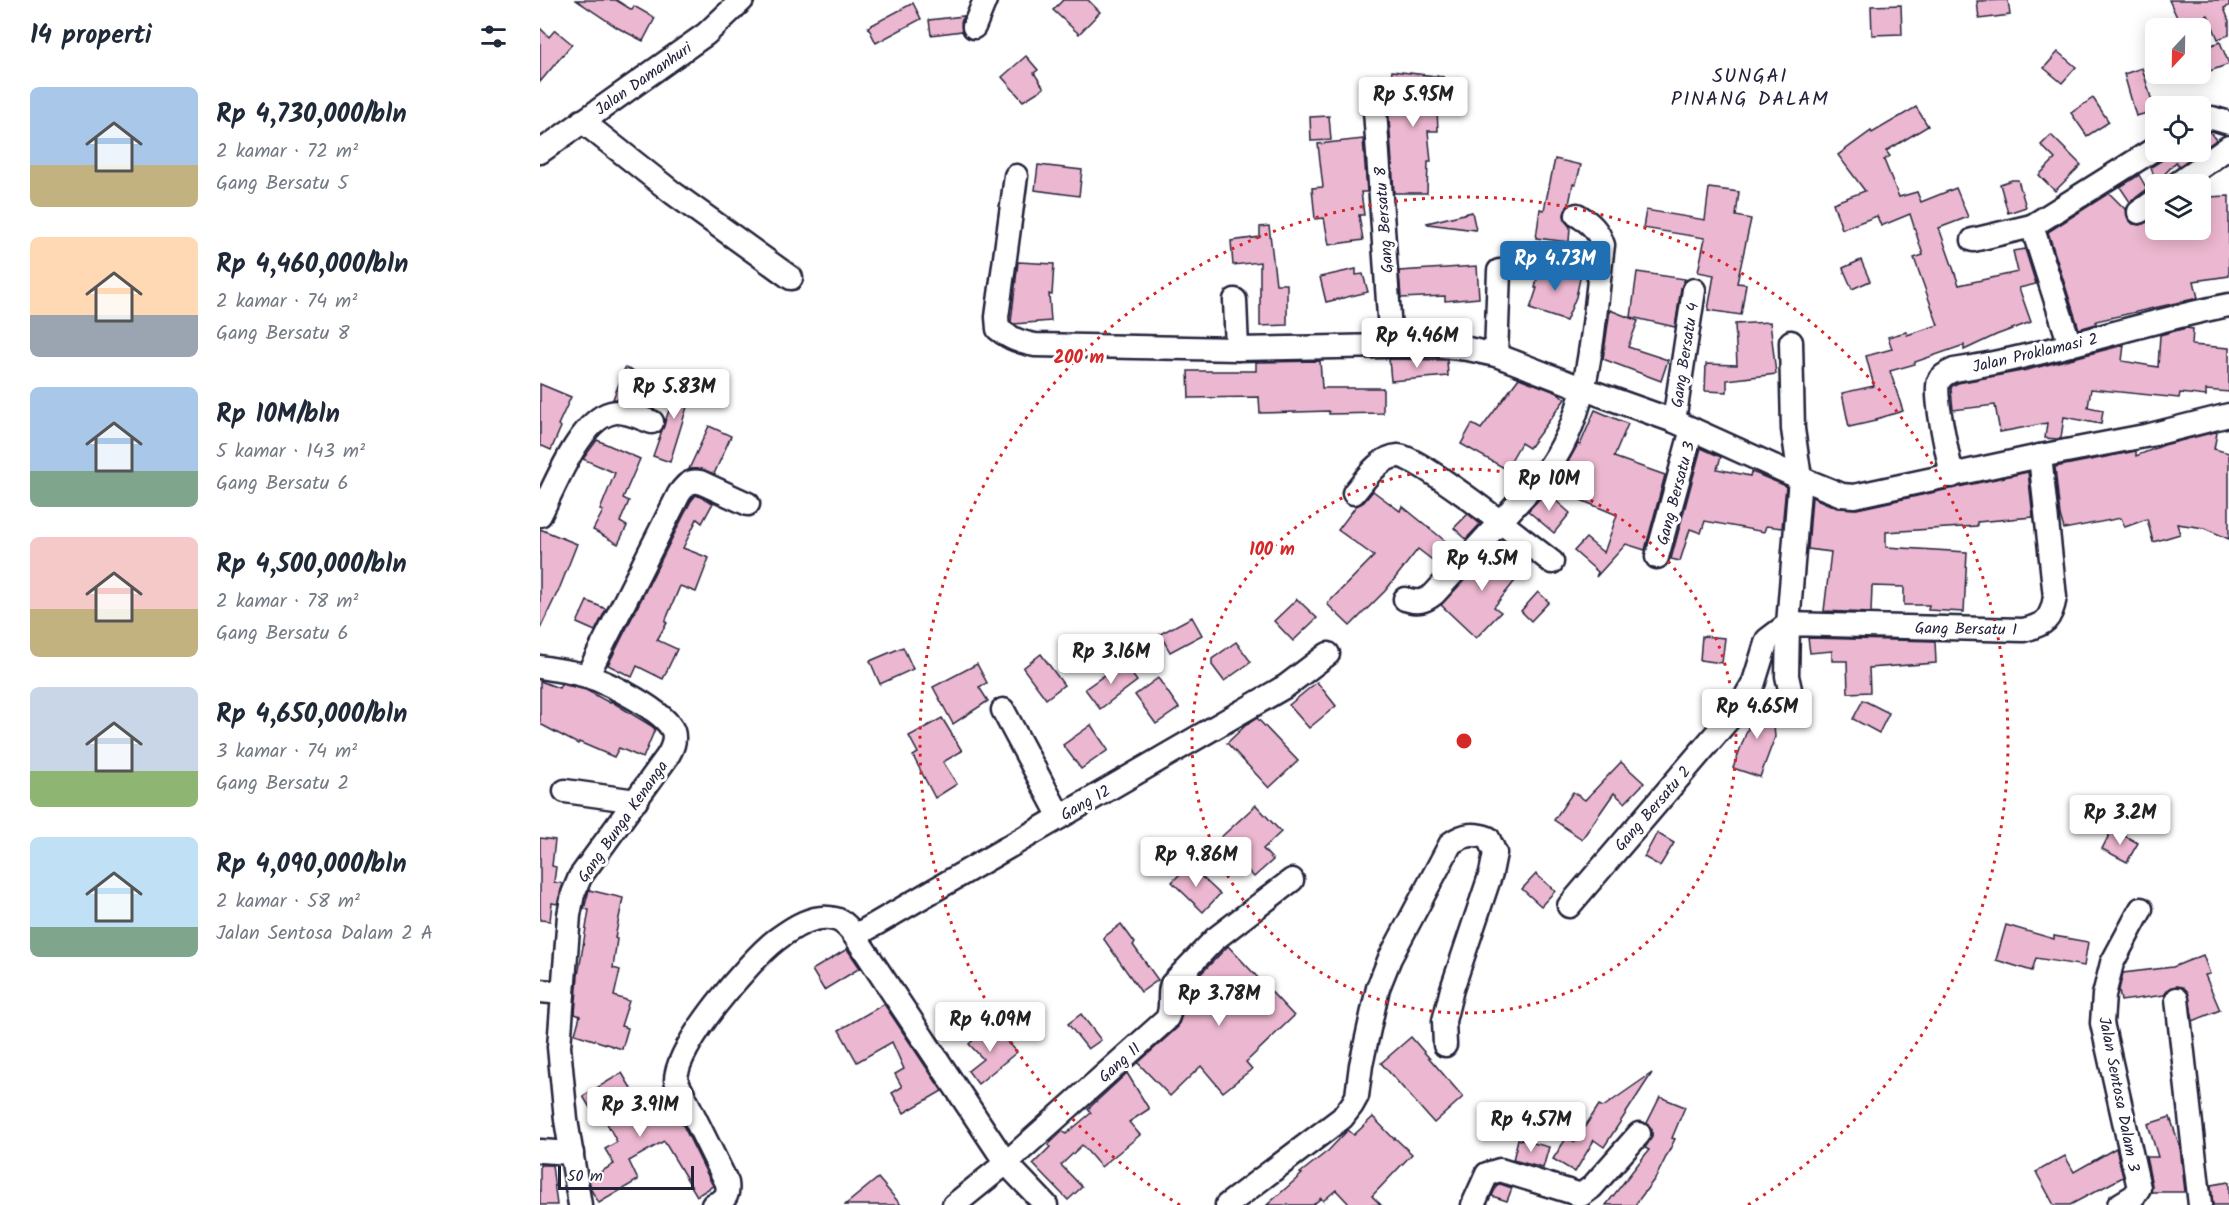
<!DOCTYPE html>
<html lang="id">
<head>
<meta charset="utf-8">
<style>
	:root { --surface:#fff; --page:#f6f6f7; --text:#1f2937; --muted:#747a83; --accent:#1f6fb2 }
	body { margin:0; font-family:Kalam,sans-serif; background:var(--page); color:var(--text); height:100vh; display:flex; flex-direction:column; font-size:22px; white-space:nowrap }
	* { box-sizing:border-box; margin:0 }
	p { font-size:20px; color:var(--muted) }
	.icon { flex:none; width:33px; height:33px; fill:none; stroke:currentColor; stroke-width:2; stroke-linecap:round; stroke-linejoin:round }
	.map { position:relative; flex:1; overflow:hidden }
	.drawer { display:flex; flex-direction:column; background:var(--surface); width:540px }
	.drawer>* { flex:none }
	.needle { width:39px; rotate:202deg }
	.fabs { position:absolute; left:1605px; top:18px; display:grid; gap:12px }
	.fabs a { display:grid; place-items:center; width:66px; height:66px; border-radius:9px; background:var(--surface); box-shadow:0 3px 15px #0003; font-size:30px }
	.scale { position:absolute; left:18px; bottom:15px; width:136px; box-sizing:border-box; padding-left:6px; border:3px solid #22223b; border-top:0; font-size:16px; line-height:21px; white-space:nowrap; color:#22223b; -webkit-text-stroke:4px #fff; paint-order:stroke }
	.price { position:absolute; translate:-50% -51px; padding:0 14px; border-radius:6px; background:#fff; color:#222; font-size:20px; line-height:39px; filter:drop-shadow(0 2px 3px #0008) }
	.price::after { content:''; position:absolute; left:50%; top:36px; width:18px; height:14px; margin-left:-9px; background:inherit; clip-path:polygon(0 0,100% 0,50% 100%) }
	.price.active { background:var(--accent); color:#fff }
	ul { padding:0; list-style:none }
	li { display:flex; align-items:center; gap:18px; height:150px; padding:0 30px }
	li span { display:grid; place-items:center; flex:none; width:168px; height:120px; border-radius:9px; color:#555 }
	li>.icon { margin-inline-start:auto }
	span .icon { width:72px; height:72px; fill:#fffc; stroke-width:1 }
	li b { font-size:26px }
	h2 { display:flex; justify-content:space-between; align-items:center; height:72px; padding:0 30px; font-size:26px }
	main { display:flex; flex:1; min-height:0 }
	.map>svg:first-child { display:block }
</style>
</head>
<body>
<main>
<section class="drawer">
<h2>14 properti<svg class="icon" aria-label="filters" viewBox="0 0 24 24"><path d="M4 7h16M4 17h16"/><circle cx="9" cy="7" r="2"/><circle cx="15" cy="17" r="2"/></svg></h2>
<ul>
<li><span style="background:linear-gradient(#a9c7e8 65%,#c2b280 0)"><svg class="icon" aria-label="home" viewBox="0 0 24 24"><path d="M3 11l9-7 9 7M6 9v11h12V9"/></svg></span><div><b>Rp 4,730,000/bln</b><p>2 kamar · 72 m²</p><p>Gang Bersatu 5</p></div></li>
<li><span style="background:linear-gradient(#ffd9b3 65%,#9aa5b1 0)"><svg class="icon" aria-label="home" viewBox="0 0 24 24"><path d="M3 11l9-7 9 7M6 9v11h12V9"/></svg></span><div><b>Rp 4,460,000/bln</b><p>2 kamar · 74 m²</p><p>Gang Bersatu 8</p></div></li>
<li><span style="background:linear-gradient(#a9c7e8 70%,#7fa58c 0)"><svg class="icon" aria-label="home" viewBox="0 0 24 24"><path d="M3 11l9-7 9 7M6 9v11h12V9"/></svg></span><div><b>Rp 10M/bln</b><p>5 kamar · 143 m²</p><p>Gang Bersatu 6</p></div></li>
<li><span style="background:linear-gradient(#f6c9c9 60%,#c2b280 0)"><svg class="icon" aria-label="home" viewBox="0 0 24 24"><path d="M3 11l9-7 9 7M6 9v11h12V9"/></svg></span><div><b>Rp 4,500,000/bln</b><p>2 kamar · 78 m²</p><p>Gang Bersatu 6</p></div></li>
<li><span style="background:linear-gradient(#c9d6e8 70%,#8fb573 0)"><svg class="icon" aria-label="home" viewBox="0 0 24 24"><path d="M3 11l9-7 9 7M6 9v11h12V9"/></svg></span><div><b>Rp 4,650,000/bln</b><p>3 kamar · 74 m²</p><p>Gang Bersatu 2</p></div></li>
<li><span style="background:linear-gradient(#bfe0f5 75%,#7fa58c 0)"><svg class="icon" aria-label="home" viewBox="0 0 24 24"><path d="M3 11l9-7 9 7M6 9v11h12V9"/></svg></span><div><b>Rp 4,090,000/bln</b><p>2 kamar · 58 m²</p><p>Jalan Sentosa Dalam 2 A</p></div></li>
</ul>
</section>
<div class="map">
<svg width="1689" height="1205" viewBox="0 0 1689 1205">
	<rect width="100%" height="100%" fill="#fff"/>
	<filter id="ink" filterUnits="userSpaceOnUse"><feTurbulence type="fractalNoise" baseFrequency=".0167" numOctaves="2"/><feDisplacementMap in="SourceGraphic" scale="12" xChannelSelector="R" yChannelSelector="G"/><feConvolveMatrix kernelMatrix="1 2 1 2 8 2 1 2 1" color-interpolation-filters="sRGB"/></filter>
	<g filter="url(#ink)">
		<!-- building -->
		<g fill="#ecb7d0" stroke="#22223b" stroke-width="1.5">
			<polygon points="36,0 76,0 92,10 94,6 115,18 103,41 78,28"/>
			<polygon points="523,0 548,0 560,12 539,34 513,10"/>
			<polygon points="1468,0 1470,15 1439,19 1437,1"/>
			<polygon points="1629,0 1689,0 1689,6 1684,8 1689,21 1689,35 1678,39 1668,15 1641,26"/>
			<polygon points="373,3 381,19 336,43 328,27"/>
			<polygon points="1361,5 1362,34 1332,35 1331,6"/>
			<polygon points="424,16 421,22 422,31 391,35 389,20"/>
			<polygon points="0,28 9,37 15,30 32,44 0,82"/>
			<polygon points="1680,42 1689,64 1667,72 1660,49"/>
			<polygon points="1518,52 1536,67 1522,83 1504,68"/>
			<polygon points="486,56 498,70 494,73 504,88 483,101 462,77"/>
			<polygon points="1602,68 1615,111 1596,116 1584,74"/>
			<polygon points="852,71 904,77 900,110 897,110 898,131 888,131 891,162 888,162 887,193 854,193 848,103"/>
			<polygon points="1553,98 1569,122 1547,136 1531,113"/>
			<polygon points="1376,107 1388,126 1346,151 1350,156 1344,160 1359,197 1377,192 1381,202 1416,188 1428,217 1399,228 1419,285 1478,272 1473,251 1485,249 1496,284 1479,288 1491,322 1456,335 1424,350 1424,345 1375,362 1375,364 1350,371 1363,411 1336,419 1336,421 1309,427 1302,393 1334,386 1326,356 1352,349 1348,337 1366,332 1367,335 1398,325 1374,258 1383,255 1370,214 1341,226 1337,216 1302,229 1293,203 1325,191 1298,155 1331,131 1332,133"/>
			<polygon points="789,116 791,140 771,141 770,117"/>
			<polygon points="1670,132 1676,140 1660,151 1660,133"/>
			<polygon points="1511,135 1541,165 1515,191 1499,175 1515,159 1501,145"/>
			<polygon points="823,139 827,192 821,192 824,215 819,215 823,240 789,245 784,218 775,219 772,188 783,187 778,144"/>
			<polygon points="1629,152 1659,152 1639,166 1636,162 1616,183 1611,167 1624,159"/>
			<polygon points="1015,159 1041,165 1036,184 1033,184 1029,204 1024,214 1025,221 1030,227 1029,242 996,238 1000,209 1004,210"/>
			<polygon points="498,165 542,170 539,196 495,190"/>
			<polygon points="1599,175 1607,189 1590,202 1580,187"/>
			<polygon points="1472,180 1478,180 1486,207 1468,213 1460,184"/>
			<polygon points="1169,188 1199,192 1196,216 1211,219 1197,283 1206,284 1201,315 1168,310 1174,275 1158,272 1165,238 1103,228 1106,210 1165,220"/>
			<polygon points="1569,193 1585,209 1586,208 1588,219 1593,224 1601,225 1616,217 1616,230 1668,230 1666,197 1689,196 1689,276 1654,281 1658,298 1556,321 1556,324 1539,329 1508,232"/>
			<polygon points="932,212 936,230 888,224 887,223"/>
			<polygon points="729,226 736,284 747,284 747,325 720,326 720,262 693,265 691,241 720,237 720,227"/>
			<polygon points="1321,260 1330,281 1312,289 1303,268"/>
			<polygon points="478,262 514,264 512,295 509,294 511,321 474,324 471,322"/>
			<polygon points="1000,265 1041,274 1036,297 1026,321 990,309 997,288 995,288"/>
			<polygon points="937,266 939,298 905,301 905,296 861,298 859,271"/>
			<polygon points="816,269 816,275 823,274 828,292 786,302 780,277"/>
			<polygon points="1097,272 1145,279 1141,288 1135,327 1091,317"/>
			<polygon points="1070,310 1098,321 1088,347 1128,360 1121,381 1063,359"/>
			<polygon points="1230,322 1236,374 1187,380 1187,392 1165,391 1166,364 1197,365 1195,324"/>
			<polygon points="1646,328 1653,329 1652,345 1689,348 1689,392 1666,390 1666,396 1640,393 1639,398 1551,389 1548,407 1563,410 1561,424 1524,417 1521,438 1517,439 1505,438 1507,423 1460,432 1455,405 1413,410 1411,389 1412,386 1418,383 1487,370 1584,345 1582,361 1618,367 1620,335"/>
			<polygon points="849,359 907,360 908,376 851,381"/>
			<polygon points="780,361 782,388 843,388 843,413 789,414 789,411 720,413 719,397 649,398 648,371 716,371 716,362"/>
			<polygon points="85,368 113,378 102,404 88,400 73,399"/>
			<polygon points="141,376 155,381 130,462 113,456"/>
			<polygon points="979,378 1018,393 1025,399 989,448 981,443 966,469 921,444 932,424 941,429"/>
			<polygon points="0,384 31,397 18,425 21,427 11,450 0,445"/>
			<polygon points="1055,410 1088,424 1074,457 1125,475 1105,550 1086,544 1056,577 1058,572 1034,551 1046,538 1064,553 1077,515 1036,498 1048,469 1028,462 1038,444 1040,445"/>
			<polygon points="169,426 191,436 174,474 162,469 149,469"/>
			<polygon points="1675,432 1677,433 1674,449 1689,453 1689,539 1664,528 1637,524 1640,534 1613,542 1607,519 1585,527 1581,518 1524,529 1520,515 1515,467 1596,451 1596,456 1624,445"/>
			<polygon points="57,440 100,459 83,498 89,501 80,522 87,526 78,544 53,530 63,511 60,510 75,473 43,459"/>
			<polygon points="1161,448 1181,457 1177,469 1210,476 1211,472 1217,474 1246,486 1242,528 1226,526 1224,532 1165,521 1161,533 1150,529 1140,561 1131,559"/>
			<polygon points="1488,472 1493,517 1437,522 1437,526 1346,532 1346,547 1427,552 1424,612 1388,610 1389,605 1364,605 1364,587 1332,586 1331,613 1284,611 1291,552 1268,549 1272,497 1297,508 1317,509"/>
			<polygon points="833,491 860,511 862,506 909,544 895,562 878,549 845,591 810,626 787,604 834,556 798,530 816,506 824,502"/>
			<polygon points="1006,492 1030,513 1014,533 988,511"/>
			<polygon points="156,495 173,503 162,523 157,519 143,548 169,558 156,592 140,586 125,622 127,623 117,640 137,649 123,679 97,666 92,677 68,665 151,501"/>
			<polygon points="928,514 940,524 926,539 914,528"/>
			<polygon points="0,529 37,544 20,587 0,629"/>
			<polygon points="956,546 982,572 954,607 961,612 936,638 901,605"/>
			<polygon points="998,592 1009,602 991,621 981,611"/>
			<polygon points="757,599 777,618 753,641 734,621"/>
			<polygon points="47,601 66,609 55,631 37,623"/>
			<polygon points="652,617 662,635 630,652 620,634"/>
			<polygon points="1162,636 1185,638 1182,663 1160,660"/>
			<polygon points="1268,638 1395,641 1396,663 1329,668 1330,692 1308,693 1307,661 1292,661 1292,651 1270,653"/>
			<polygon points="696,642 711,662 684,681 672,665 672,659"/>
			<polygon points="363,647 373,669 340,684 330,661"/>
			<polygon points="501,654 524,685 506,699 483,668"/>
			<polygon points="583,662 597,681 560,709 545,689"/>
			<polygon points="437,664 447,683 439,687 448,701 413,724 393,687"/>
			<polygon points="618,678 639,708 616,724 595,695"/>
			<polygon points="0,681 19,688 21,684 46,690 70,703 71,701 74,703 110,725 115,729 103,758 79,748 74,757 39,742 38,744 0,724"/>
			<polygon points="777,682 796,706 769,728 749,705"/>
			<polygon points="1323,700 1349,713 1339,733 1313,719"/>
			<polygon points="1232,701 1235,737 1220,777 1193,768 1208,728 1207,718 1218,702"/>
			<polygon points="402,718 422,751 403,762 417,784 395,798 373,756 378,753 369,736"/>
			<polygon points="717,718 758,761 729,788 687,743 706,725"/>
			<polygon points="551,725 568,750 541,769 523,745"/>
			<polygon points="1081,762 1104,783 1085,803 1074,793 1042,839 1014,820 1033,792 1045,800"/>
			<polygon points="716,805 741,832 723,849 733,860 714,877 679,839"/>
			<polygon points="1572,829 1598,843 1587,862 1562,849"/>
			<polygon points="1117,833 1134,843 1120,866 1104,857"/>
			<polygon points="0,838 15,840 12,866 16,867 14,882 23,884 17,904 12,903 10,921 0,920"/>
			<polygon points="649,865 680,894 663,912 632,882"/>
			<polygon points="996,874 1015,891 1001,906 982,889"/>
			<polygon points="49,890 83,898 75,938 77,939 73,968 80,970 74,996 89,1001 81,1026 88,1028 82,1049 35,1034 40,1016 35,1014 38,976 49,910 44,909"/>
			<polygon points="581,924 595,943 593,945 618,980 601,992 563,938"/>
			<polygon points="1466,925 1514,939 1514,936 1548,942 1544,966 1496,958 1492,971 1456,960"/>
			<polygon points="688,946 754,1016 706,1062 712,1069 683,1092 661,1066 630,1096 598,1063 638,1027 643,1009 657,995 648,987"/>
			<polygon points="307,949 320,968 284,990 272,970"/>
			<polygon points="1663,955 1670,974 1665,975 1680,1010 1653,1021 1648,992 1643,987 1636,986 1629,989 1624,995 1581,1001 1579,990 1583,973 1633,967"/>
			<polygon points="344,1004 402,1091 364,1113 352,1093 362,1087 355,1074 364,1069 352,1042 317,1062 299,1030"/>
			<polygon points="541,1014 561,1040 548,1049 528,1024"/>
			<polygon points="451,1023 477,1052 438,1084 428,1071 443,1059 429,1044"/>
			<polygon points="871,1037 923,1097 894,1123 841,1063"/>
			<polygon points="82,1073 105,1112 126,1097 135,1109 173,1186 157,1196 124,1141 89,1161 98,1180 59,1203 51,1190 49,1179 74,1164 65,1149 77,1142 62,1114 56,1118 43,1096"/>
			<polygon points="587,1073 609,1109 589,1122 600,1135 561,1167 542,1145 521,1165 542,1187 528,1200 493,1164 510,1147 508,1145 523,1131 526,1134 551,1113 548,1109"/>
			<polygon points="1112,1073 1064,1147 1054,1140 1035,1172 1013,1159 1027,1137 1035,1142 1059,1105 1063,1107"/>
			<polygon points="1120,1097 1145,1107 1132,1138 1135,1139 1116,1177 1095,1205 1066,1205 1109,1150 1105,1148 1112,1136 1112,1129 1107,1123"/>
			<polygon points="833,1117 854,1139 855,1138 872,1154 832,1196 841,1205 810,1205 796,1190 783,1201 781,1198 773,1205 727,1205 762,1174 760,1173 789,1150 806,1132 808,1130 814,1135"/>
			<polygon points="1630,1117 1640,1147 1645,1192 1611,1192 1612,1185 1606,1157 1618,1157 1608,1124"/>
			<polygon points="978,1139 1009,1147 1003,1168 973,1160"/>
			<polygon points="1576,1148 1583,1177 1530,1205 1514,1205 1496,1172 1525,1156 1534,1172"/>
			<polygon points="0,1165 12,1165 17,1205 0,1205"/>
			<polygon points="338,1178 361,1205 305,1205"/>
			<polygon points="1689,1182 1689,1205 1673,1205 1671,1185"/>
			<polygon points="960,1184 972,1188 967,1201 952,1196 957,1185"/>
		</g>
		<g fill="none" stroke-linecap="round" stroke-linejoin="round">
			<!-- minor casing -->
			<g stroke="#22223b" stroke-width="27">
				<g id="minor">
					<polyline points="434,27 445,0"/>
					<polyline points="834,95 851,346"/>
					<polyline points="1660,120 1672,118 1689,123"/>
					<polyline points="42,121 133,193 251,278"/>
					<polyline points="0,152 166,34 202,0"/>
					<path d="M476,176L457,317L458,329C471,339 480,342 495,345L697,349L895,345L928,349L956,355L1044,389L1134,421L1260,478L1302,495L1314,496L1500,456L1610,435L1689,415"/>
					<polyline points="1637,184 1689,147"/>
					<polyline points="1599,212 1616,200"/>
					<polyline points="1492,226 1616,148"/>
					<polyline points="1433,240 1492,226 1530,345"/>
					<polyline points="695,300 697,349"/>
					<polyline points="956,355 959,271"/>
					<polyline points="1134,421 1154,290"/>
					<path d="M1412,476C1409,460 1393,393 1399,381C1402,375 1409,372 1414,370C1508,356 1597,323 1689,305"/>
					<path d="M814,493C825,480 839,457 858,456C876,454 990,545 1012,562"/>
					<path d="M0,515C14,488 39,421 71,413C83,409 100,418 112,422"/>
					<polyline points="1117,557 1152,429"/>
					<path d="M865,599C878,603 884,602 894,594L1004,474C1053,413 1053,320 1063,245C1058,230 1051,223 1037,215"/>
					<path d="M0,667C15,670 32,671 46,676C67,682 125,711 133,731C136,741 132,749 127,757L40,877L33,894L29,915L19,1047L26,1120L40,1205"/>
					<path d="M47,676L139,494C145,486 149,480 160,482L208,504"/>
					<path d="M1254,707L1247,676L1248,624L1483,630C1505,625 1511,620 1515,597L1500,456"/>
					<polyline points="463,710 520,817"/>
					<polyline points="25,791 96,801"/>
					<polyline points="1029,906 1200,706 1214,682 1227,640 1248,624 1260,478 1253,429 1251,342"/>
					<polyline points="0,991 23,993"/>
					<polyline points="1637,999 1660,1205"/>
					<polyline points="0,1151 32,1153"/>
					<path d="M173,1205C185,1200 189,1196 187,1183L136,1080C136,1046 209,961 236,940C252,928 274,913 295,919C304,921 310,929 315,936"/>
					<path d="M414,1205L466,1163L626,1020C634,1008 627,996 632,984L675,939L752,880"/>
					<polyline points="506,1205 466,1163 315,936 746,686 788,654"/>
					<path d="M687,1205L802,1118L812,1105L817,1096L821,1065L838,988L850,958L911,843C925,834 934,833 948,838L955,853L951,873L912,989L904,1021L905,1045"/>
					<polyline points="933,1205 947,1174 960,1170 1041,1195 1052,1187 1099,1134"/>
					<polyline points="1579,1205 1594,1196 1599,1188 1562,1023 1564,995 1572,963 1601,909"/>
				</g>
			</g>
			<!-- minor -->
			<use href="#minor" stroke="#fff" stroke-width="22"/>
		</g>
	</g>
	<!-- distance rings -->
	<g fill="none" stroke="#d62828" stroke-width="3" stroke-dasharray="3 6">
		<circle cx="924" cy="741" r="272"/>
		<path d="M640 1205A544 544 0 1 1 1208 1205"/>
	</g>
	<g text-anchor="middle" stroke-width="6" stroke-linejoin="round" paint-order="stroke">
		<!-- street labels -->
		<g font-size="16" fill="#22223b" stroke="#fff">
			<text transform="translate(103 78) rotate(-35)" y="6">Jalan Damanhuri</text>
			<text transform="translate(843 220) rotate(-94)" y="6">Gang Bersatu 8</text>
			<text transform="translate(1495 352) rotate(-13)" y="6">Jalan Proklamasi 2</text>
			<text transform="translate(1144 355) rotate(-81)" y="6">Gang Bersatu 4</text>
			<text transform="translate(1135 493) rotate(-75)" y="6">Gang Bersatu 3</text>
			<text transform="translate(1426 628) rotate(1)" y="6">Gang Bersatu 1</text>
			<text transform="translate(545 802) rotate(-30)" y="6">Gang 12</text>
			<text transform="translate(1112 808) rotate(-49)" y="6">Gang Bersatu 2</text>
			<text transform="translate(82 821) rotate(-55)" y="6">Gang Bunga Kenanga</text>
			<text transform="translate(579 1062) rotate(-42)" y="6">Gang 11</text>
			<text transform="translate(1580 1094) rotate(79)" y="6">Jalan Sentosa Dalam 3</text>
		</g>
		<!-- quarter labels -->
		<g font-size="20" letter-spacing="1.5" fill="#22223b" stroke="#fff">
			<text x="1210" y="82">SUNGAI<tspan x="1210" dy="23">PINANG DALAM</tspan></text>
		</g>
	</g>
	<circle cx="924" cy="741" r="9" fill="#d62828" stroke="#fff" stroke-width="3"/>
	<g font-size="18" text-anchor="middle" font-weight="bold" fill="#d62828" stroke="#fff" stroke-width="6" stroke-linejoin="round" paint-order="stroke">
		<text x="539" y="363">200 m</text>
		<text x="732" y="555">100 m</text>
	</g>
</svg>
<div class="fabs">
<a><svg class="needle" viewBox="-14 -14 28 28"><path d="M0-13l5 13h-10z" fill="#e53935"/><path d="M0 13l5-13h-10z" fill="#747a83"/></svg></a>
<a><svg class="icon" aria-label="locate" viewBox="0 0 24 24"><circle cx="12" cy="12" r="6"/><path d="M12 2v4M12 18v4M2 12h4M18 12h4"/></svg></a>
<a><svg class="icon" aria-label="layers" viewBox="0 0 24 24"><path d="M12 4l9 5-9 5-9-5zM3 14l9 5 9-5"/></svg></a>
</div>
<div class="scale">50 m</div>
<b class="price" style="left:873px;top:128px">Rp 5.95M</b>
<b class="price active" style="left:1015px;top:292px">Rp 4.73M</b>
<b class="price" style="left:877px;top:369px">Rp 4.46M</b>
<b class="price" style="left:134px;top:420px">Rp 5.83M</b>
<b class="price" style="left:1009px;top:512px">Rp 10M</b>
<b class="price" style="left:942px;top:592px">Rp 4.5M</b>
<b class="price" style="left:571px;top:685px">Rp 3.16M</b>
<b class="price" style="left:1217px;top:740px">Rp 4.65M</b>
<b class="price" style="left:1580px;top:846px">Rp 3.2M</b>
<b class="price" style="left:656px;top:888px">Rp 9.86M</b>
<b class="price" style="left:679px;top:1027px">Rp 3.78M</b>
<b class="price" style="left:450px;top:1053px">Rp 4.09M</b>
<b class="price" style="left:100px;top:1138px">Rp 3.91M</b>
<b class="price" style="left:991px;top:1153px">Rp 4.57M</b>
</div>
</main>
</body>
</html>
